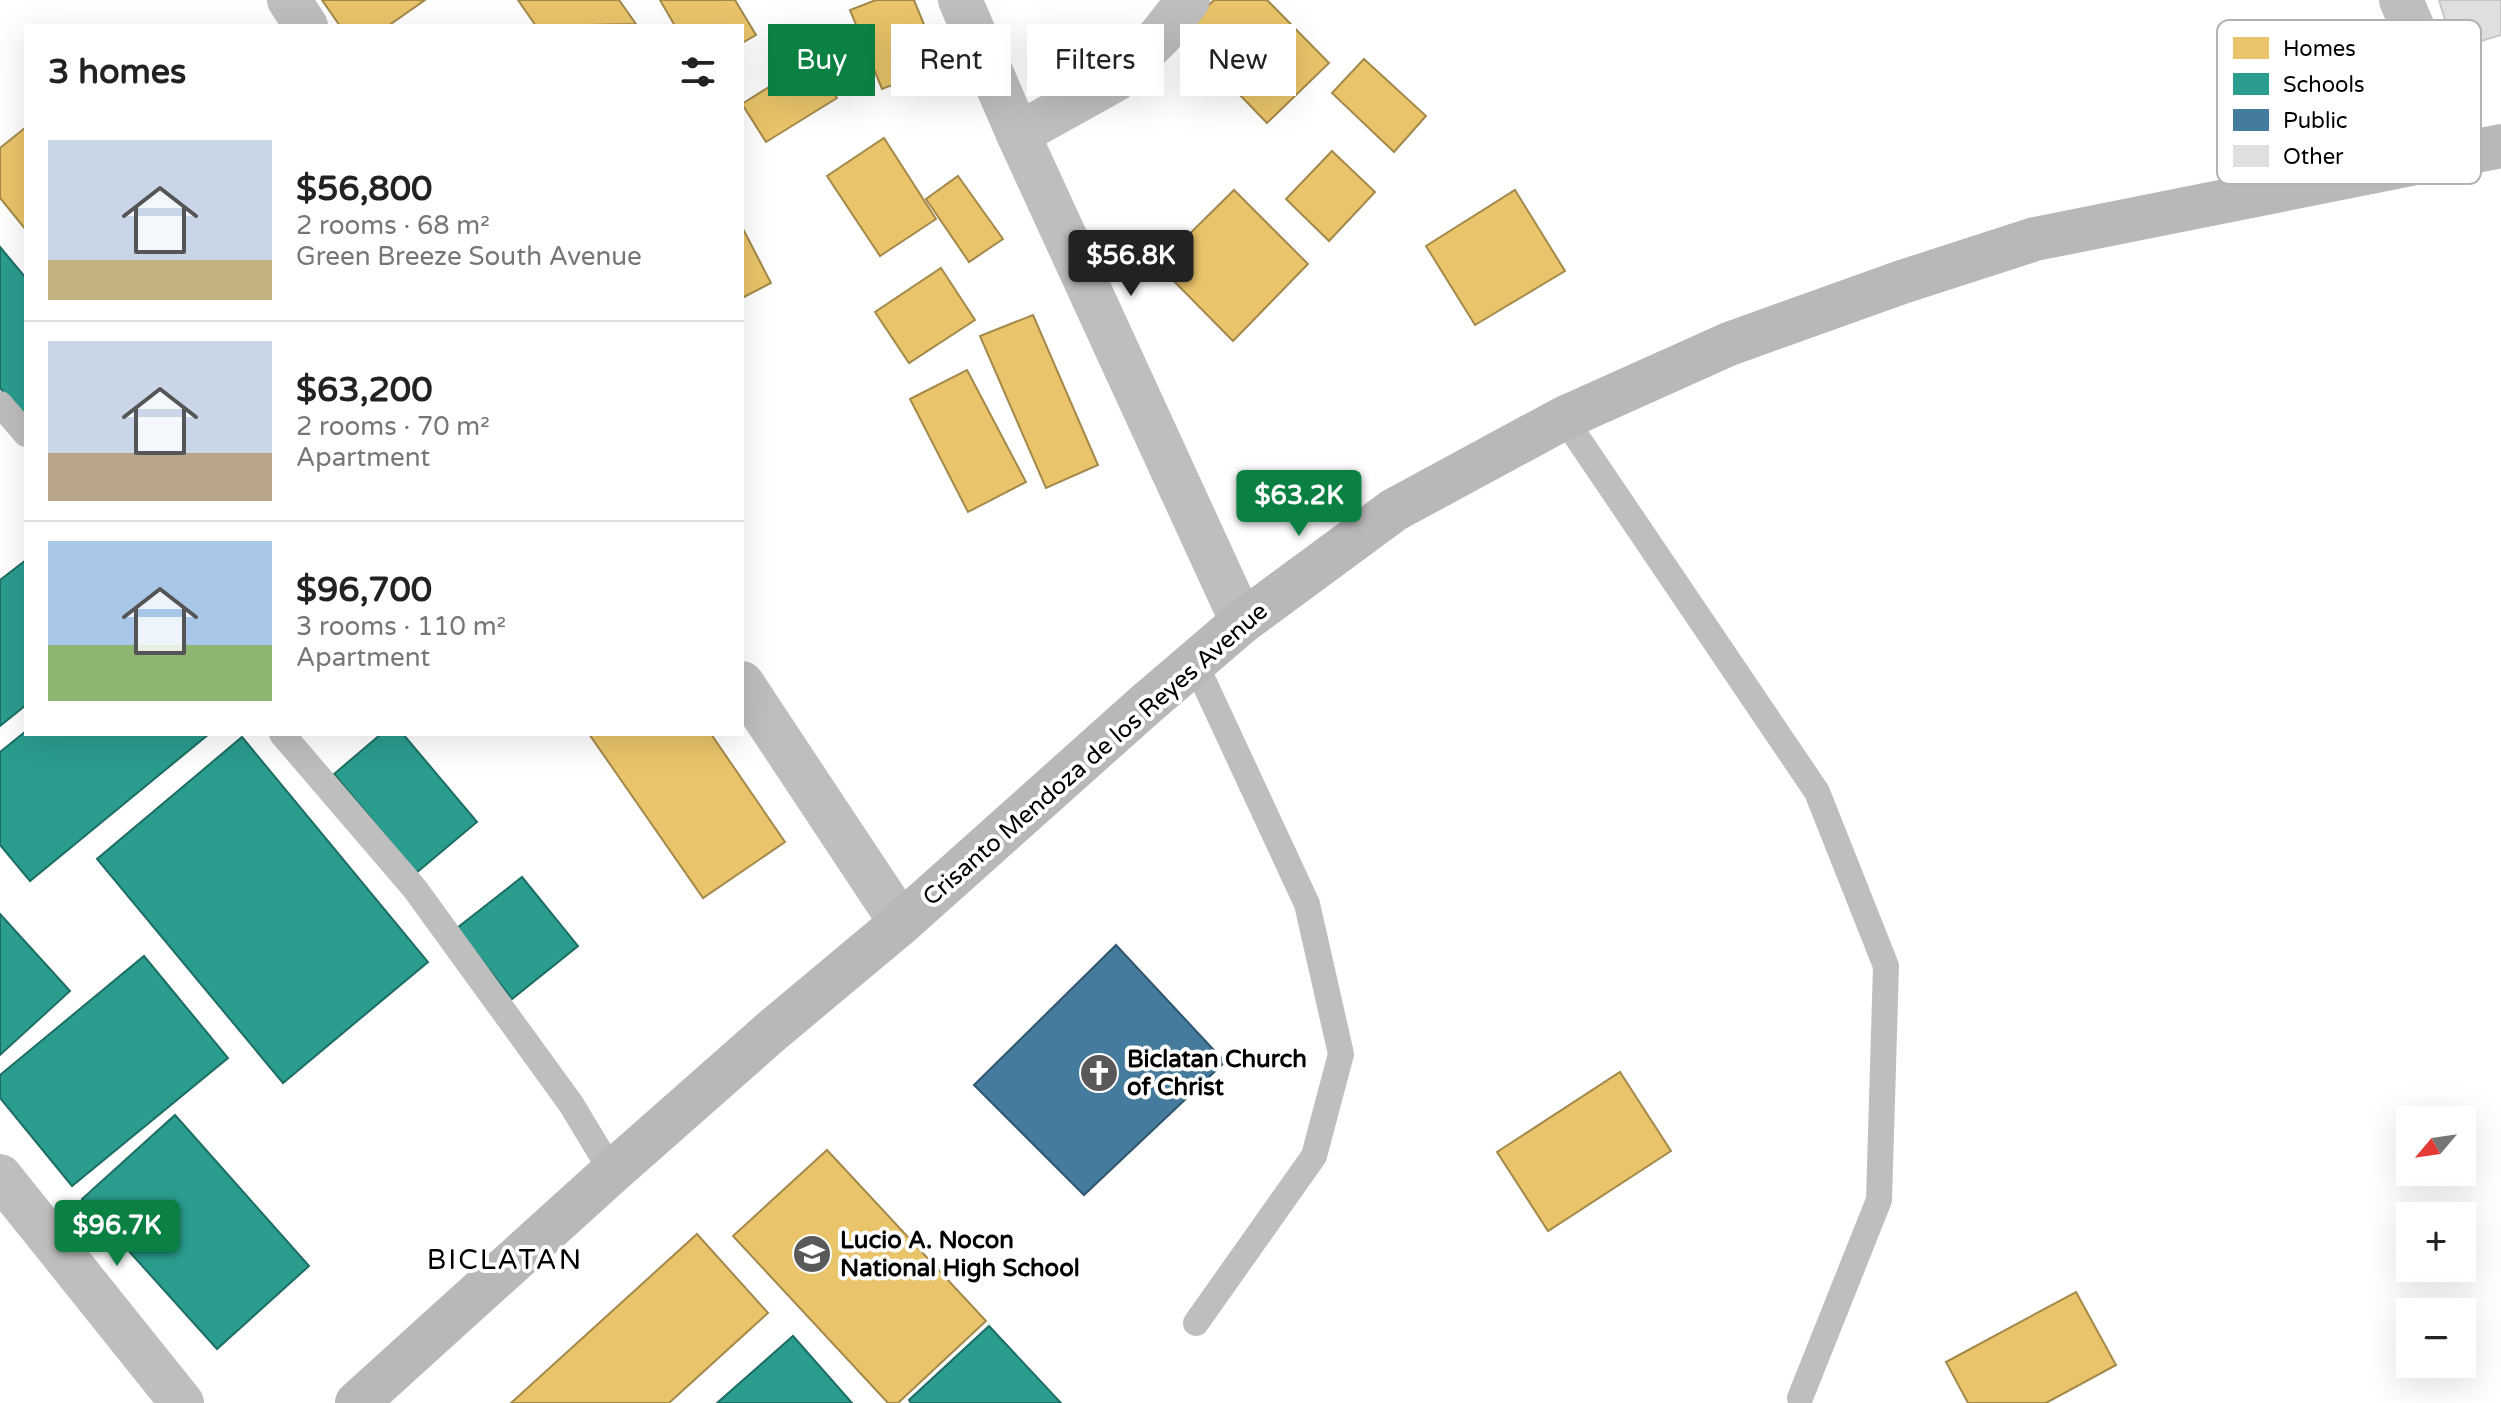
<!DOCTYPE html>
<html lang="en">
<head>
<meta charset="utf-8">
<style>
	:root { --surface:#fff; --page:#f6f6f6; --text:#222; --muted:#767676; --line:#e0e0e0; --accent:#0b8043 }
	body { margin:0; font-family:"Varela Round",sans-serif; background:var(--page); color:var(--text); height:100vh; display:flex; flex-direction:column; font-size:30px; white-space:nowrap }
	* { box-sizing:border-box; margin:0 }
	p { font-size:26px; color:var(--muted) }
	.icon { flex:none; width:44px; height:44px; fill:none; stroke:currentColor; stroke-width:2; stroke-linecap:round; stroke-linejoin:round }
	.map { position:relative; flex:1; overflow:hidden }
	.sheet { position:absolute; left:24px; top:24px; width:720px; height:712px; display:flex; flex-direction:column; background:var(--surface); border-radius:0px; box-shadow:0 8px 32px #0002 }
	.sheet>* { flex:none }
	.top-card { position:absolute; left:768px; top:24px; width:760px; height:72px; display:flex; gap:16px }
	.needle { width:52px; rotate:241deg }
	.buttons { position:absolute; left:2396px; top:1106px; display:grid; gap:16px }
	.buttons a { display:grid; place-items:center; width:80px; height:80px; border-radius:0px; background:var(--surface); box-shadow:0 8px 32px #0002; font-size:40px }
	.price { position:absolute; translate:-50% -68px; padding:0 18px; border-radius:8px; background:var(--accent); color:#fff; font-size:26px; line-height:52px; filter:drop-shadow(0 2px 4px #0008) }
	.price::after { content:''; position:absolute; left:50%; top:48px; width:24px; height:18px; margin-left:-12px; background:inherit; clip-path:polygon(0 0,100% 0,50% 100%) }
	.price.current { background:#222; color:#fff }
	ul { padding:0; list-style:none }
	li { display:flex; align-items:center; gap:24px; height:200px; padding:0 24px }
	li+li { border-top:2px solid var(--line) }
	li span { display:grid; place-items:center; flex:none; width:224px; height:160px; border-radius:0px; color:#555 }
	li>.icon { margin-inline-start:auto }
	span .icon { width:96px; height:96px; fill:#fffc; stroke-width:1 }
	li b { font-size:34px }
	h2 { display:flex; justify-content:space-between; align-items:center; height:96px; padding:0 24px; font-size:34px }
	.tag { padding:0 28px; border-radius:0px; background:var(--surface); box-shadow:0 8px 32px #0002; font-size:28px; line-height:72px }
	.tag.current { background:var(--accent); color:#fff }
	.map>svg:first-child { display:block }
</style>
</head>
<body>
<div class="map">
<svg width="2501" height="1403" viewBox="0 0 2501 1403">
	<rect width="100%" height="100%" fill="#fff"/>
	<!-- homes -->
	<g fill="#e9c46a" stroke="#a3894a" stroke-width="2">
		<polygon points="322,0 425,0 388,26 340,26"/>
		<polygon points="518,0 619,0 636,24 536,26"/>
		<polygon points="660,0 735,0 756,35 742,43 742,26 675,26"/>
		<polygon points="876,0 914,0 941,66 882,89 850,10"/>
		<polygon points="1214,0 1267,0 1329,63 1267,123 1180,33"/>
		<polygon points="813,59 837,98 766,142 742,104"/>
		<polygon points="1364,59 1426,116 1394,152 1332,93"/>
		<polygon points="26,127 26,230 0,198 0,148"/>
		<polygon points="884,138 936,219 880,256 827,176"/>
		<polygon points="1332,151 1375,192 1329,241 1286,199"/>
		<polygon points="958,176 1003,239 969,262 926,199"/>
		<polygon points="1234,190 1308,264 1233,341 1158,265"/>
		<polygon points="1515,190 1565,271 1475,325 1426,246"/>
		<polygon points="742,227 771,283 742,298"/>
		<polygon points="941,268 975,320 909,363 875,312"/>
		<polygon points="1033,315 1098,465 1046,488 980,336"/>
		<polygon points="967,370 1026,482 968,512 910,399"/>
		<polygon points="589,734 711,734 785,842 703,898"/>
		<polygon points="1620,1072 1671,1151 1548,1231 1497,1152"/>
		<polygon points="827,1150 986,1321 898,1403 888,1403 733,1236"/>
		<polygon points="697,1234 768,1313 669,1403 511,1403"/>
		<polygon points="2076,1292 2116,1365 2046,1403 1968,1403 1946,1362"/>
	</g>
	<!-- schools -->
	<g fill="#2a9d8f" stroke="#1d6e64" stroke-width="2">
		<polygon points="0,247 26,278 26,419 0,388"/>
		<polygon points="26,560 26,705 0,726 0,580"/>
		<polygon points="26,731 26,734 209,734 30,881 0,845 0,752"/>
		<polygon points="381,734 403,734 477,822 416,873 334,774"/>
		<polygon points="242,737 428,962 283,1083 97,859"/>
		<polygon points="522,877 578,946 512,999 457,928"/>
		<polygon points="0,914 70,991 0,1055"/>
		<polygon points="144,956 228,1058 72,1186 0,1098 0,1075"/>
		<polygon points="175,1115 309,1266 217,1349 82,1199"/>
		<polygon points="989,1326 1061,1403 911,1403 909,1400"/>
		<polygon points="793,1336 852,1403 717,1403"/>
	</g>
	<!-- public -->
	<polygon fill="#457b9d" stroke="#30566e" stroke-width="2" points="1116,945 1225,1062 1084,1195 974,1085"/>
	<!-- building -->
	<polygon fill="#dfdfdf" stroke="#c7c7c7" stroke-width="2" points="2439,0 2501,0 2501,35 2454,49"/>
	<g fill="none" stroke-linecap="round" stroke-linejoin="round">
		<!-- lane -->
		<g stroke="#bebebe" stroke-width="26">
			<polyline points="0,404 26,434"/>
			<polyline points="1564,418 1817,792 1886,966 1879,1200 1800,1398"/>
			<polyline points="1195,663 1307,904 1341,1054 1314,1156 1196,1323"/>
			<polyline points="282,734 415,889 571,1104 612,1172"/>
		</g>
		<!-- street -->
		<g stroke="#bebebe" stroke-width="44">
			<polyline points="289,0 306,26"/>
			<polyline points="960,0 1018,134 1242,622"/>
			<polyline points="2401,0 2467,154"/>
			<polyline points="1018,134 1115,80 1160,36 1188,0"/>
			<polyline points="742,683 901,923"/>
			<polyline points="0,1176 182,1403"/>
		</g>
		<!-- secondary -->
		<polyline stroke="#b8b8b8" stroke-width="44" points="357,1403 612,1172 773,1030 901,923 1145,705 1242,622 1394,510 1564,418 1729,344 1902,282 2035,239 2501,146"/>
	</g>
	<!-- icons -->
	<defs>
		<g id="church-disc" transform="scale(2)"><circle r="9.5" fill="#595959" stroke="#fff"/><path d="M-1.2-6h2.4v3.5h3.3v2.4h-3.3V6h-2.4V-.1h-3.3v-2.4h3.3Z" fill="#fff"/></g>
		<g id="school-disc" transform="scale(2)"><circle r="9.5" fill="#595959" stroke="#fff"/><path d="M0-5L7-2L0 1L-7-2ZM-4 1L0 2.5L4 1V4Q0 6-4 4Z" fill="#fff"/></g>
	</defs>
	<g fill-rule="evenodd">
		<use href="#church-disc" x="1099" y="1073"/>
		<use href="#school-disc" x="812" y="1254"/>
	</g>
	<g text-anchor="middle" stroke-width="8" stroke-linejoin="round" paint-order="stroke">
		<!-- street labels -->
		<g font-size="24" fill="#000" stroke="#fff">
			<text transform="translate(1095 754) rotate(-41)" y="8">Crisanto Mendoza de los Reyes Avenue</text>
		</g>
		<!-- poi labels -->
		<g font-size="24" font-weight="bold" fill="#000" stroke="#fff" text-anchor="start">
			<text x="1127" y="1067">Biclatan Church<tspan x="1127" dy="28">of Christ</tspan></text>
			<text x="840" y="1248">Lucio A. Nocon<tspan x="840" dy="28">National High School</tspan></text>
		</g>
		<!-- quarter labels -->
		<g font-size="28" letter-spacing="2" fill="#000" stroke="#fff">
			<text x="505" y="1269">BICLATAN</text>
		</g>
	</g>
	<!-- legend -->
	<rect x="2217" y="20" width="264" height="164" rx="12" fill="#fff" stroke="#b2b2b2" stroke-width="2"/>
	<rect x="2233" y="37" width="36" height="22" fill="#e9c46a"/>
	<rect x="2233" y="73" width="36" height="22" fill="#2a9d8f"/>
	<rect x="2233" y="109" width="36" height="22" fill="#457b9d"/>
	<rect x="2233" y="145" width="36" height="22" fill="#dfdfdf"/>
	<g font-size="22" fill="#000">
		<text x="2283" y="56">Homes</text>
		<text x="2283" y="92">Schools</text>
		<text x="2283" y="128">Public</text>
		<text x="2283" y="164">Other</text>
	</g>
</svg>
<div class="buttons">
<a><svg class="needle" viewBox="-14 -14 28 28"><path d="M0-13l5 13h-10z" fill="#e53935"/><path d="M0 13l5-13h-10z" fill="#767676"/></svg></a>
<a>+</a>
<a>−</a>
</div>
<b class="price current" style="left:1131px;top:298px">$56.8K</b>
<b class="price" style="left:1299px;top:538px">$63.2K</b>
<b class="price" style="left:117px;top:1268px">$96.7K</b>
<div class="top-card">
<a class="tag current">Buy</a>
<a class="tag">Rent</a>
<a class="tag">Filters</a>
<a class="tag">New</a>
</div>
<section class="sheet">
<h2>3 homes<svg class="icon" aria-label="filters" viewBox="0 0 24 24"><path d="M4 7h16M4 17h16"/><circle cx="9" cy="7" r="2"/><circle cx="15" cy="17" r="2"/></svg></h2>
<ul>
<li><span style="background:linear-gradient(#c9d6e8 75%,#c2b280 0)"><svg class="icon" aria-label="home" viewBox="0 0 24 24"><path d="M3 11l9-7 9 7M6 9v11h12V9"/></svg></span><div><b>$56,800</b><p>2 rooms · 68 m²</p><p>Green Breeze South Avenue</p></div></li>
<li><span style="background:linear-gradient(#c9d6e8 70%,#b9a48a 0)"><svg class="icon" aria-label="home" viewBox="0 0 24 24"><path d="M3 11l9-7 9 7M6 9v11h12V9"/></svg></span><div><b>$63,200</b><p>2 rooms · 70 m²</p><p>Apartment</p></div></li>
<li><span style="background:linear-gradient(#a9c7e8 65%,#8fb573 0)"><svg class="icon" aria-label="home" viewBox="0 0 24 24"><path d="M3 11l9-7 9 7M6 9v11h12V9"/></svg></span><div><b>$96,700</b><p>3 rooms · 110 m²</p><p>Apartment</p></div></li>
</ul>
</section>
</div>
</body>
</html>
